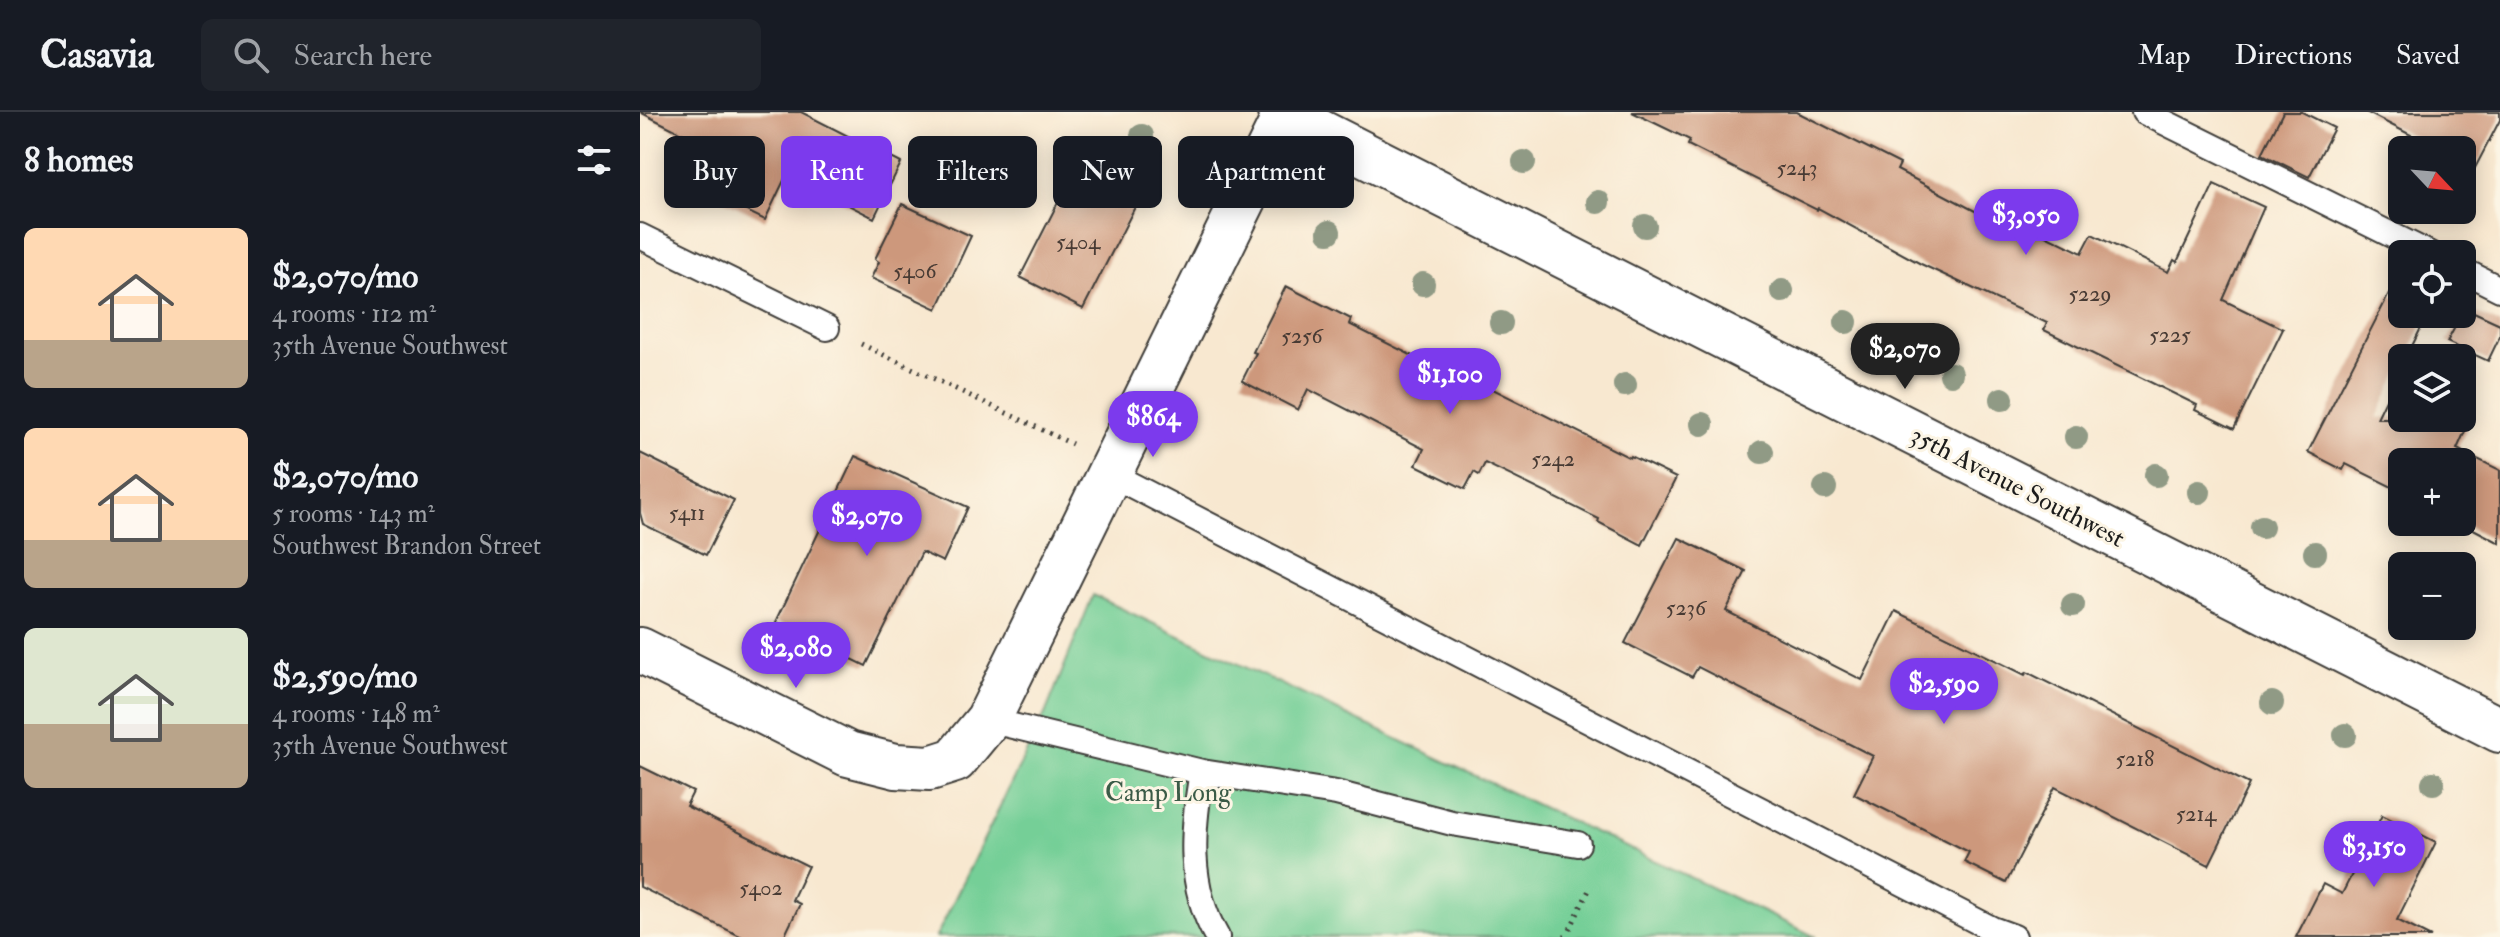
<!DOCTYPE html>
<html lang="en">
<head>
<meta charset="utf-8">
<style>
	:root { --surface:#171b24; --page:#20242c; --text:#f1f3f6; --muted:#9ea1a6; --line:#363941; --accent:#7c3aed }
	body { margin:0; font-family:"IM FELL Double Pica",serif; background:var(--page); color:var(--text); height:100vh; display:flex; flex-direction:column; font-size:30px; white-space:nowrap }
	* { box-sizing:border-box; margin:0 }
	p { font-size:26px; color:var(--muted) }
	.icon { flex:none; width:44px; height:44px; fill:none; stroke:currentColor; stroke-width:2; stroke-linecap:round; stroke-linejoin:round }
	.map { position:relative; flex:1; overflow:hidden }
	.panel { display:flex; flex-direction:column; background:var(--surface); width:640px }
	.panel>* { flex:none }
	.guide { position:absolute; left:24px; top:24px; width:760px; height:72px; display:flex; gap:16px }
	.needle { width:52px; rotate:116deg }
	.fabs { position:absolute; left:1748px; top:24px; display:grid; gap:16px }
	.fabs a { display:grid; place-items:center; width:88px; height:88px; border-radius:12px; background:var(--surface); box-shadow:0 4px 20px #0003; font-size:40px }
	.price { position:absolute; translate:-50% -68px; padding:0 18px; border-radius:28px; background:var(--accent); color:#fff; font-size:26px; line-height:52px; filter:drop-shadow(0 2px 4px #0008) }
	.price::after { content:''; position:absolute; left:50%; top:48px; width:24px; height:18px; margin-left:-12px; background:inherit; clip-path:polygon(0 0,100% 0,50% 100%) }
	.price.on { background:#222; color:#fff }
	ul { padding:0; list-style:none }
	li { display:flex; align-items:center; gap:24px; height:200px; padding:0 24px }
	li span { display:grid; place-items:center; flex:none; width:224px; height:160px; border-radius:12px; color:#555 }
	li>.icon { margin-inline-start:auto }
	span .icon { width:96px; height:96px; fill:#fffc; stroke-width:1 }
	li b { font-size:34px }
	h2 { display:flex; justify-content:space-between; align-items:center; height:96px; padding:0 24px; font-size:34px }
	.pill { padding:0 28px; border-radius:12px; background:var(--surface); box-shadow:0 4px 20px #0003; font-size:28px; line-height:72px }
	.pill.on { background:var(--accent); color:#fff }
	header { display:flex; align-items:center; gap:48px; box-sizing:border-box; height:112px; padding:0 40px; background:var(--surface); border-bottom:2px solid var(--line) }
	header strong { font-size:38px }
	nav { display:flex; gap:44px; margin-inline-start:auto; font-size:28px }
	.search { width:560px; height:72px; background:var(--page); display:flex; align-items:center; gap:20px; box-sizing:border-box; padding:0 28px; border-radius:12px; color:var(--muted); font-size:30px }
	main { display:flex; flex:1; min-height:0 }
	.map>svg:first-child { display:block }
</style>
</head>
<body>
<header>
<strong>Casavia</strong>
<div class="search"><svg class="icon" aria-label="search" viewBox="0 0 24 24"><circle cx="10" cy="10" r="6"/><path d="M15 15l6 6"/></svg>Search here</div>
<nav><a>Map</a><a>Directions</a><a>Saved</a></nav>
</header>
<main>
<section class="panel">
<h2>8 homes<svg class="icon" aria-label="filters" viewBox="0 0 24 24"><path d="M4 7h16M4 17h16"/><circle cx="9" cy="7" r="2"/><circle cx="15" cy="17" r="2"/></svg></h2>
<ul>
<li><span style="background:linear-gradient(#ffd9b3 70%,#b9a48a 0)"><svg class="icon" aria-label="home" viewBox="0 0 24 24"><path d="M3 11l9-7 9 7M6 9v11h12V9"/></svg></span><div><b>$2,070/mo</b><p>4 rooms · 112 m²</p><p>35th Avenue Southwest</p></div></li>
<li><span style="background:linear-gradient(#ffd9b3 70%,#b9a48a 0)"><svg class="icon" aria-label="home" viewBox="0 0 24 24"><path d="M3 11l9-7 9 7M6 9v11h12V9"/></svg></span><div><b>$2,070/mo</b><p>5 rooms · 143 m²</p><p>Southwest Brandon Street</p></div></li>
<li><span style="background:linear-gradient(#dfe7d0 60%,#b9a48a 0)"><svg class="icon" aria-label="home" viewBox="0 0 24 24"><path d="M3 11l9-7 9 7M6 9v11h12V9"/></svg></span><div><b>$2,590/mo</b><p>4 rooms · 148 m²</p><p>35th Avenue Southwest</p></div></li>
</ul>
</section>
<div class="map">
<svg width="1860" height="825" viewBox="0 0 1860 825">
	<rect width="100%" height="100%" fill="#fcf5e5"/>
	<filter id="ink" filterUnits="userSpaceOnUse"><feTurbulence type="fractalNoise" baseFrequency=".0125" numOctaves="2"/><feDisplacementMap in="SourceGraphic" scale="16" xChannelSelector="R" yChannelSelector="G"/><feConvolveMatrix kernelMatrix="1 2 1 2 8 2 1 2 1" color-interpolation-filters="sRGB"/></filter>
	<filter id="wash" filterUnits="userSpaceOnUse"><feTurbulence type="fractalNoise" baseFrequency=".006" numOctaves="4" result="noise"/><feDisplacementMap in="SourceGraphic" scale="32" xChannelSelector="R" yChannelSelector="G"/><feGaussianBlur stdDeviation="1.8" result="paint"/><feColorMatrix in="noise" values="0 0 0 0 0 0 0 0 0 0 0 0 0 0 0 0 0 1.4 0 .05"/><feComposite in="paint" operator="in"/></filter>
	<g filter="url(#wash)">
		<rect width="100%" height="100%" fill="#f8e8d0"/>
		<!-- green -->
		<polygon fill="#75cf97" stroke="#48765a" stroke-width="2" points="453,483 1176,825 296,825 405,602"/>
		<g id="blocks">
			<!-- building -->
			<g fill="#cd987c">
				<polygon points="0,0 161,0 261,51 234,106 147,62 125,108 65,79 83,42"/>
				<polygon points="992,0 1157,0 1260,52 1257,58 1354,109 1358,100 1442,141 1452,122 1528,160 1534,148 1537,150 1574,72 1624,95 1583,188 1643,217 1594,317 1555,298 1557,293 1404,218 1407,211 1281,152 1178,96 1177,98 1048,33 1050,28"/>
				<polygon points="1643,0 1662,0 1694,16 1669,65 1622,42"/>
				<polygon points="1726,0 1860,0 1860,8 1835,56 1822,49 1822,38 1800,38"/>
				<polygon points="433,61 496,93 443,197 380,165"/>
				<polygon points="262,92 331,124 297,197 231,166 239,150 235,147"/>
				<polygon points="646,174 711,207 709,212 834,275 837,269 990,346 991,344 1036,366 1002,433 958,410 959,407 845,351 839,363 834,360 825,377 776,353 784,337 668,277 658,298 602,269 616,241 613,240"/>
				<polygon points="1749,182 1762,189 1762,202 1788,202 1766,246 1762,246 1762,254 1737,306 1805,306 1826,317 1817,337 1860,358 1860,431 1820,410 1822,410 1822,350 1762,350 1762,380 1706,352 1703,358 1668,340"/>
				<polygon points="1823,195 1860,212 1860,224 1848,249 1807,230 1822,202"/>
				<polygon points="0,341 94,388 66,443 3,412 0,401"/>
				<polygon points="215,344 328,395 303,450 282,440 226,554 136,510"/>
				<polygon points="1039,426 1106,459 1086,499 1222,568 1256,499 1385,563 1387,560 1609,672 1569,753 1415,675 1366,771 1324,750 1329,740 1214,682 1233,644 1058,555 1052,565 985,531"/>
				<polygon points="0,654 53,680 46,694 168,754 152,788 160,792 144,825 102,825 0,775"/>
				<polygon points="1742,703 1796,730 1757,808 1791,825 1656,825 1683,772 1702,782"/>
			</g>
		</g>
	</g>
	<g filter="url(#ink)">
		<use href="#blocks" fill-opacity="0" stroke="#3d3b37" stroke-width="2"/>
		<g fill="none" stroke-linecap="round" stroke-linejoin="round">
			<!-- lane casing -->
			<g stroke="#3d3b37" stroke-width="28">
				<g id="lane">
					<polyline points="1504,0 1790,142"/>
					<polyline points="0,124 187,216"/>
					<polyline points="1822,158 1860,177"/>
					<polyline points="468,361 1352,817 1374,825"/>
					<polyline points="348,608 562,660"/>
					<path d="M577,825C547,773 552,717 562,660L696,681L812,711L938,732"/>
				</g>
			</g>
			<!-- street casing -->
			<g stroke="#3d3b37" stroke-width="48">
				<polyline id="street" points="0,538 208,642 256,654 290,656 315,648 348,608 647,0"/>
			</g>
			<!-- secondary casing -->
			<g stroke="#3d3b37" stroke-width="48">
				<polyline id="secondary" points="640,0 1860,618"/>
			</g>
			<!-- path -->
			<g stroke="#3d3b37" stroke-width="5" stroke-dasharray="2 6" stroke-linecap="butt">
				<polyline points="221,232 432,332"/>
				<polyline points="930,817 949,778"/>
				<polyline points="923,825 926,825"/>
			</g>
			<!-- lane -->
			<use href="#lane" stroke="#fff" stroke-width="24"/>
			<!-- street -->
			<use href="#street" stroke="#fff" stroke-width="44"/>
			<!-- secondary -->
			<use href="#secondary" stroke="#fff" stroke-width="44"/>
		</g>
		<!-- trees -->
		<g fill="#909a85">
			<circle cx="502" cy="24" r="12"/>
			<circle cx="884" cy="50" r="12"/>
			<circle cx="958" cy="90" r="12"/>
			<circle cx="1005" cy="114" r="12"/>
			<circle cx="689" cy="120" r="12"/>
			<circle cx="783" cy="172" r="12"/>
			<circle cx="1142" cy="179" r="12"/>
			<circle cx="1206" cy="210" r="12"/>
			<circle cx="861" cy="211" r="12"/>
			<circle cx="1311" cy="262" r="12"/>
			<circle cx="985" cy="273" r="12"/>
			<circle cx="1362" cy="287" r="12"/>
			<circle cx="1062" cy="312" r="12"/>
			<circle cx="1436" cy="325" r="12"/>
			<circle cx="1122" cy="340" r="12"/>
			<circle cx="1516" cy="363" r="12"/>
			<circle cx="1185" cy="376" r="12"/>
			<circle cx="1559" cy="380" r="12"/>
			<circle cx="1622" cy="415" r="12"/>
			<circle cx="1675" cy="441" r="12"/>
			<circle cx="1433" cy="493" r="12"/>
			<circle cx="1632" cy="591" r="12"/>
			<circle cx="1705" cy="623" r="12"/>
			<circle cx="1793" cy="671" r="12"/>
		</g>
	</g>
	<g text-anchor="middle" stroke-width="6" stroke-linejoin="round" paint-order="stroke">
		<!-- number labels -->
		<g font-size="22" fill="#483b34">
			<text x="1157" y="63">5243</text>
			<text x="438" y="137">5404</text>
			<text x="275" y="166">5406</text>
			<text x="1450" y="189">5229</text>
			<text x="1530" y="230">5225</text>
			<text x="662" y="231">5256</text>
			<text x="913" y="354">5242</text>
			<text x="47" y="408">5411</text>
			<text x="1046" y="503">5236</text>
			<text x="1495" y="654">5218</text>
			<text x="1556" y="709">5214</text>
			<text x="121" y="783">5402</text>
		</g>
		<!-- street labels -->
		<g font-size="26" fill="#1c1c1c" stroke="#fcf5e5">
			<text transform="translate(1378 374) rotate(27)" y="9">35th Avenue Southwest</text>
		</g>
		<!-- park labels -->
		<g font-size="26" fill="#3b5b47" stroke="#fcf5e5">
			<text x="528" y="689">Camp Long</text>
		</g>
	</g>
</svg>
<div class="fabs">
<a><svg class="needle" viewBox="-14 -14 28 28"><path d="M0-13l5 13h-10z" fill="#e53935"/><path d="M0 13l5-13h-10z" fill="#9ea1a6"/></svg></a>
<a><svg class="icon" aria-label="locate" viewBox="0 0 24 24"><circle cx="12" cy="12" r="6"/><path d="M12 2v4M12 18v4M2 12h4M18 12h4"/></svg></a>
<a><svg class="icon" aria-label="layers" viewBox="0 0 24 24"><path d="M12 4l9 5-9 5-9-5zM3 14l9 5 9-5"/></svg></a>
<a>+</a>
<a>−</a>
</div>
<b class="price" style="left:1386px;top:145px">$3,050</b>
<b class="price on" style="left:1265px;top:279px">$2,070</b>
<b class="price" style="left:810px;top:304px">$1,100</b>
<b class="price" style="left:513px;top:347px">$864</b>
<b class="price" style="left:227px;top:446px">$2,070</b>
<b class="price" style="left:156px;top:578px">$2,080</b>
<b class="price" style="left:1304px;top:614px">$2,590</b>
<b class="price" style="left:1734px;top:777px">$3,150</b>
<div class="guide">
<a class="pill">Buy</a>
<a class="pill on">Rent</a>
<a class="pill">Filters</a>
<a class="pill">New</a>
<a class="pill">Apartment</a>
</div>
</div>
</main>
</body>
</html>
